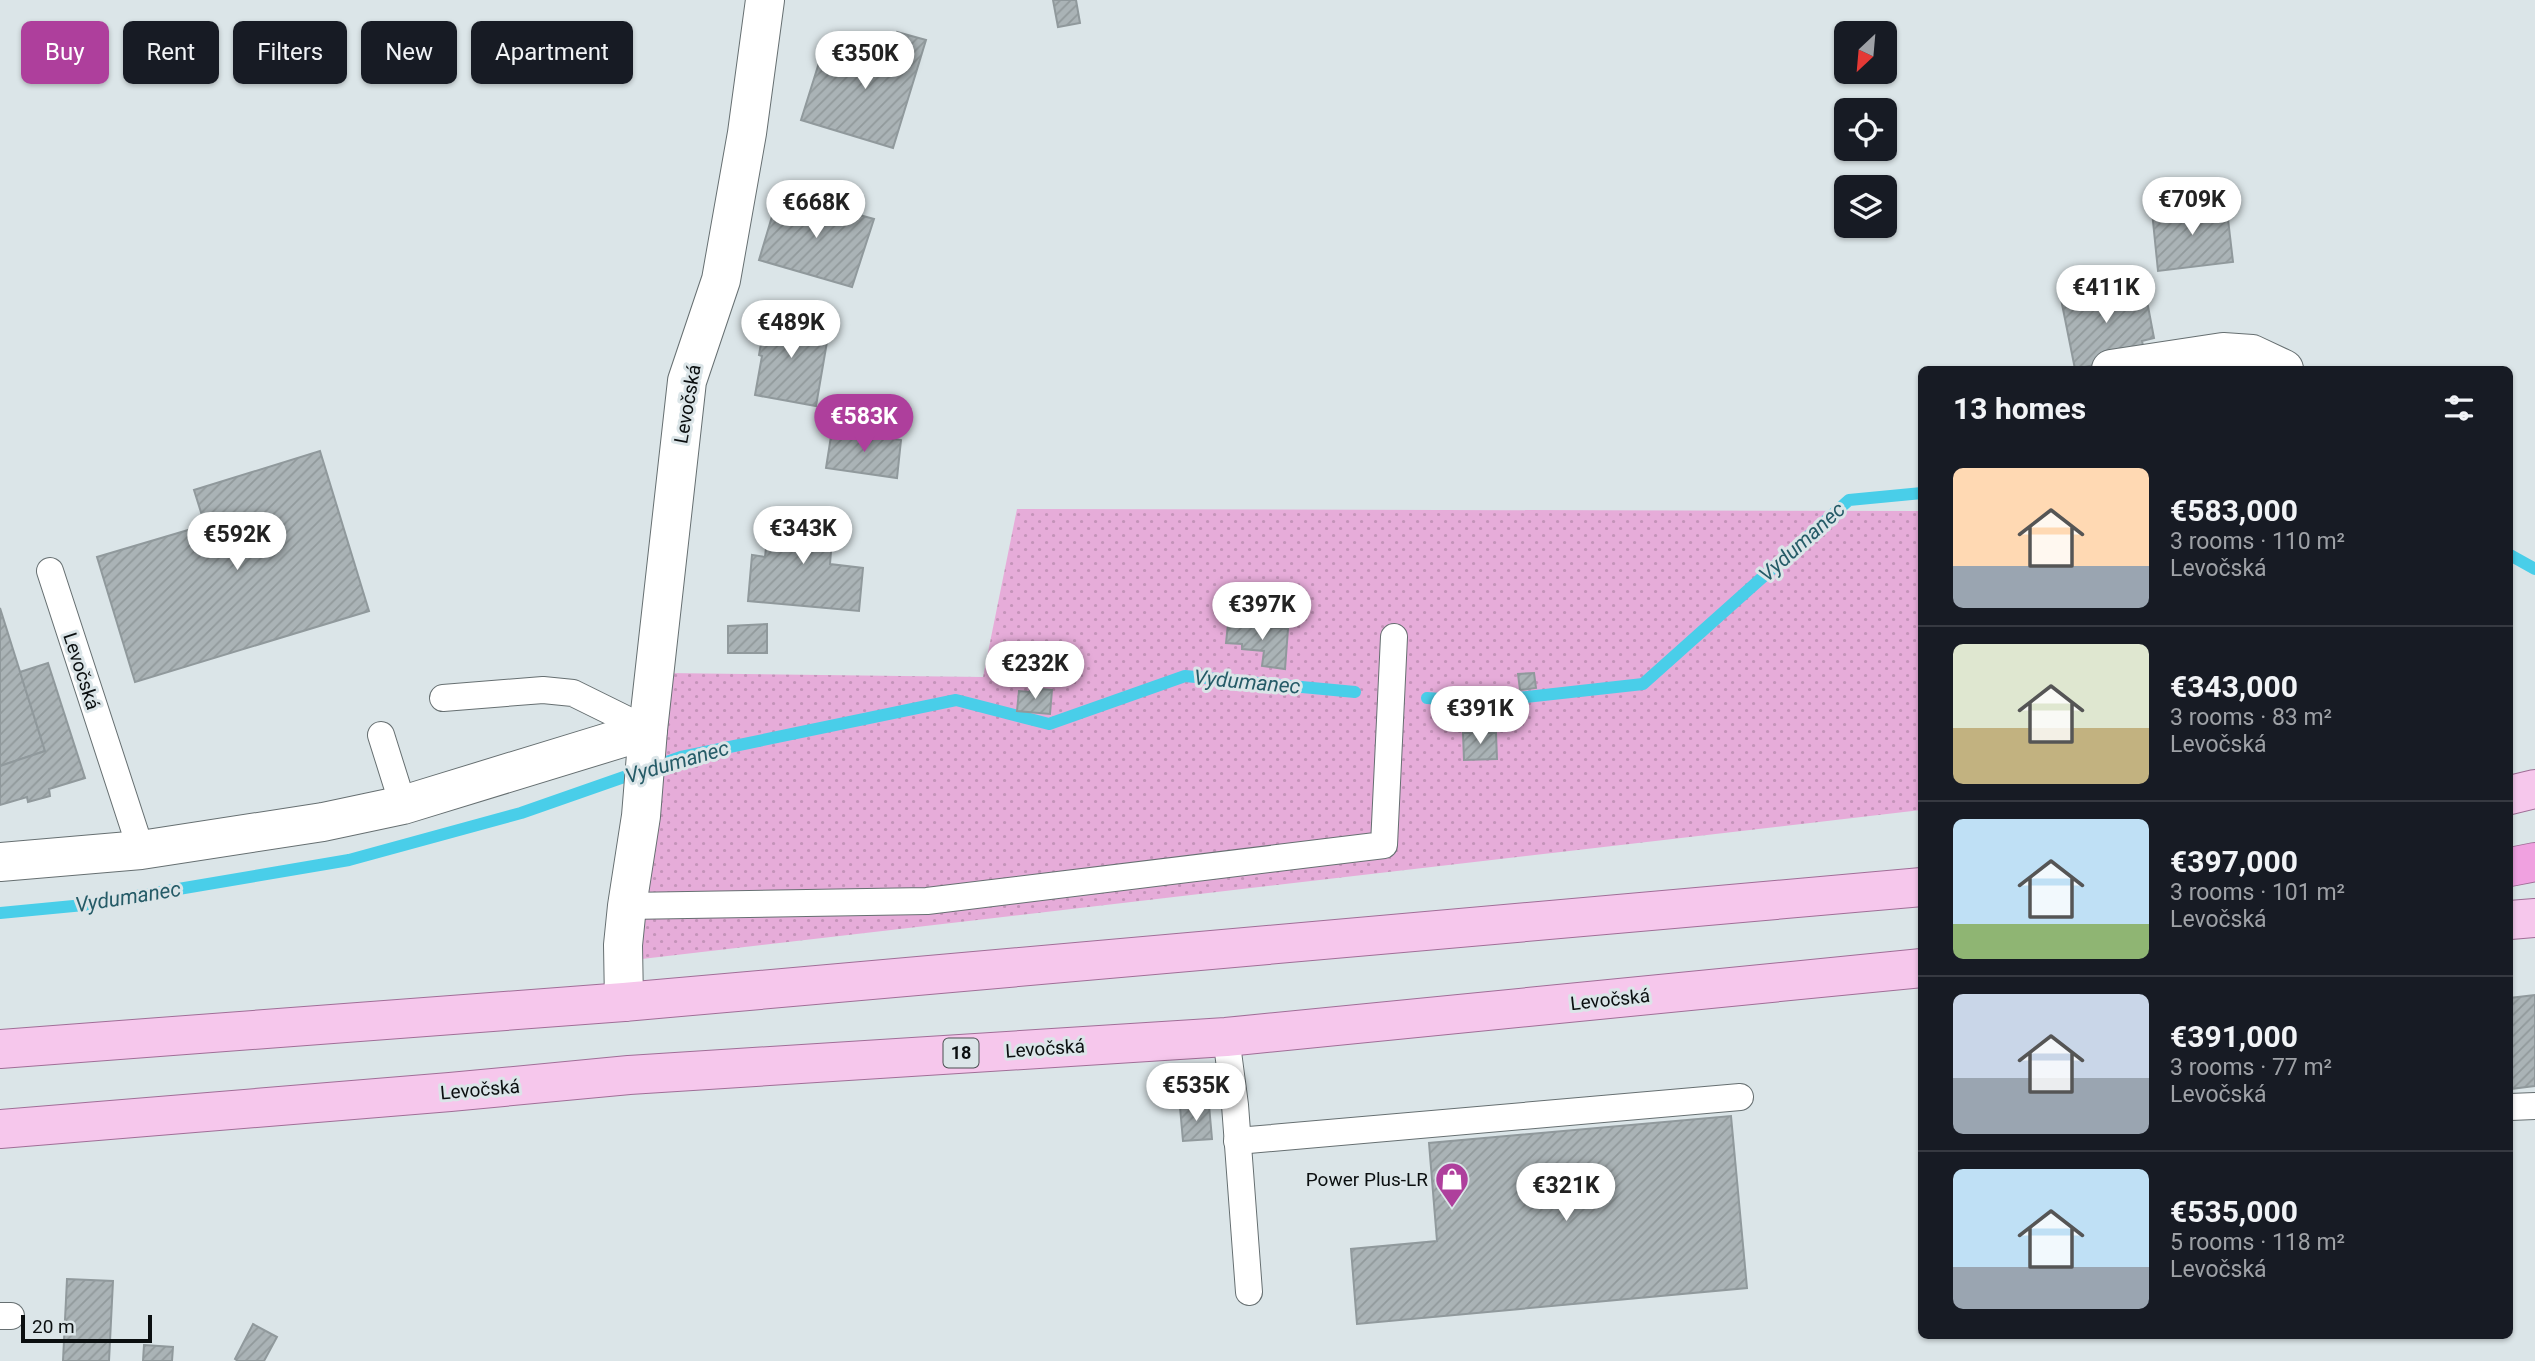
<!DOCTYPE html>
<html lang="en">
<head>
<meta charset="utf-8">
<style>
	:root { --surface:#171b24; --page:#242831; --text:#f1f3f6; --muted:#9ea1a6; --line:#363941; --accent:#ae3f9c }
	body { margin:0; font-family:Roboto,sans-serif; background:var(--page); color:var(--text); height:100vh; display:flex; flex-direction:column; font-size:26px; white-space:nowrap }
	* { box-sizing:border-box; margin:0 }
	p { font-size:23px; color:var(--muted) }
	.icon { flex:none; width:38px; height:38px; fill:none; stroke:currentColor; stroke-width:2; stroke-linecap:round; stroke-linejoin:round }
	.map { position:relative; flex:1; overflow:hidden }
	.sheet { position:absolute; left:1918px; top:366px; width:595px; height:973px; display:flex; flex-direction:column; background:var(--surface); border-radius:10px; box-shadow:0 2px 5px #0004 }
	.sheet>* { flex:none }
	.banner { position:absolute; left:21px; top:21px; width:665px; height:63px; display:flex; gap:14px }
	.needle { width:46px; rotate:206deg }
	.controls { position:absolute; left:1834px; top:21px; display:grid; gap:14px }
	.controls a { display:grid; place-items:center; width:63px; height:63px; border-radius:10px; background:var(--surface); box-shadow:0 2px 5px #0004; font-size:35px }
	.scale { position:absolute; left:21px; bottom:18px; width:131px; box-sizing:border-box; padding-left:7px; border:4px solid #0b0f10; border-top:0; font-size:19px; line-height:24px; white-space:nowrap; color:#0b0f10; -webkit-text-stroke:5px #dbe5e8; paint-order:stroke }
	.price { position:absolute; translate:-50% -60px; padding:0 16px; border-radius:24px; background:#fff; color:#222; font-size:23px; line-height:46px; filter:drop-shadow(0 2px 4px #0008) }
	.price::after { content:''; position:absolute; left:50%; top:42px; width:21px; height:16px; margin-left:-10px; background:inherit; clip-path:polygon(0 0,100% 0,50% 100%) }
	.price.selected { background:var(--accent); color:#fff }
	ul { padding:0; list-style:none }
	li { display:flex; align-items:center; gap:21px; height:175px; padding:0 35px }
	li+li { border-top:2px solid var(--line) }
	li span { display:grid; place-items:center; flex:none; width:196px; height:140px; border-radius:10px; color:#555 }
	li>.icon { margin-inline-start:auto }
	span .icon { width:84px; height:84px; fill:#fffc; stroke-width:1 }
	li b { font-size:30px }
	h2 { display:flex; justify-content:space-between; align-items:center; height:84px; padding:0 35px; font-size:30px }
	.pill { padding:0 24px; border-radius:10px; background:var(--surface); box-shadow:0 2px 5px #0004; font-size:24px; line-height:63px }
	.pill.selected { background:var(--accent); color:#fff }
	.map>svg:first-child { display:block }
</style>
</head>
<body>
<div class="map">
<svg width="2535" height="1361" viewBox="0 0 2535 1361">
	<defs>
		<pattern id="grass-dots" width="8" height="8" patternUnits="userSpaceOnUse" patternTransform="scale(1.75)"><rect width="8" height="8" fill="#e6acd9"/><path d="M2 2h.1M6 6h.1" fill="none" stroke="#c493b9" stroke-width="1.8" stroke-linecap="round"/></pattern>
		<pattern id="building-hatch" width="6" height="6" patternUnits="userSpaceOnUse" patternTransform="scale(1.75)"><rect width="6" height="6" fill="#aab3b6"/><path d="M-1 1l2-2M0 6l6-6M5 7l2-2" fill="none" stroke="#91999b"/></pattern>
	</defs>
	<rect width="100%" height="100%" fill="#dbe5e8"/>
	<!-- grass -->
	<polygon fill="url(#grass-dots)" points="1017,509 1921,511 1921,810 616,962 666,673 983,677"/>
	<g fill="none" stroke-linecap="round" stroke-linejoin="round">
		<!-- stream -->
		<g stroke="#49cee9" stroke-width="12">
			<polyline points="2510,555 2535,569"/>
			<polyline points="1427,698 1482,702 1643,684 1849,500 1922,493"/>
			<polyline points="0,913 84,905 349,860 521,813 681,757 956,700 1049,724 1185,676 1355,692"/>
		</g>
	</g>
	<!-- building -->
	<g fill="url(#building-hatch)" stroke="#90999c" stroke-width="2">
		<polygon points="1053,0 1076,0 1080,23 1058,27"/>
		<polygon points="897,32 926,40 893,148 801,120 823,50 851,58 855,45 882,53 878,68 885,70"/>
		<polygon points="779,193 874,219 852,287 759,260"/>
		<polygon points="2226,202 2233,262 2158,271 2152,211"/>
		<polygon points="2127,281 2132,304 2147,301 2154,338 2142,341 2145,355 2075,369 2060,294"/>
		<polygon points="774,309 811,316 808,332 828,336 816,406 755,395 762,356 759,355 762,338 769,339"/>
		<polygon points="832,430 901,440 897,478 826,468"/>
		<polygon points="320,451 369,611 135,682 97,557 205,525 194,490"/>
		<polygon points="770,510 834,515 830,564 863,568 859,611 748,601 752,555 765,557"/>
		<polygon points="0,608 45,751 0,766"/>
		<polygon points="767,624 767,653 728,653 728,626"/>
		<polygon points="1228,624 1288,629 1285,669 1262,666 1264,651 1242,649 1242,644 1226,643"/>
		<polygon points="48,663 85,778 49,789 50,796 28,802 27,797 0,805 0,766 45,751 20,672"/>
		<polygon points="1534,673 1536,688 1520,690 1518,674"/>
		<polygon points="1030,688 1052,690 1050,714 1017,711 1019,691 1030,692"/>
		<polygon points="1463,733 1496,733 1497,759 1464,760"/>
		<polygon points="2535,995 2535,1086 2510,1089 2510,998"/>
		<polygon points="1209,1105 1212,1139 1183,1141 1180,1107"/>
		<polygon points="1731,1116 1747,1288 1357,1324 1351,1249 1437,1241 1429,1143"/>
		<polygon points="67,1279 113,1281 109,1361 63,1361"/>
		<polygon points="253,1324 277,1337 264,1361 238,1361 235,1359"/>
		<polygon points="144,1345 173,1347 172,1361 143,1361"/>
	</g>
	<g fill="none" stroke-linecap="round" stroke-linejoin="round">
		<!-- service casing -->
		<g stroke="#666f71" stroke-width="28">
			<g id="service">
				<polyline points="50,571 141,850"/>
				<polyline points="443,698 543,690 573,693 648,730"/>
				<polyline points="381,735 403,805"/>
				<polyline points="627,906 927,901 1384,845 1394,637"/>
				<polyline points="1226,1037 1235,1105 1249,1292"/>
				<polyline points="2510,1107 2535,1106"/>
				<polyline points="1237,1141 1740,1097"/>
				<polyline points="0,1316 11,1316"/>
			</g>
		</g>
		<!-- minor casing -->
		<g stroke="#666f71" stroke-width="40">
			<g id="minor">
				<polyline points="2111,369 2223,352 2252,354 2284,369"/>
				<polyline points="0,862 141,850 323,822 403,805 648,730"/>
				<polyline points="624,1002 623,945 627,906 641,816 648,730 687,381 721,280 747,133 765,0"/>
			</g>
		</g>
		<!-- primary casing -->
		<g stroke="#a06e97" stroke-width="40">
			<g id="primary">
				<polyline points="2510,795 2535,789"/>
				<polyline points="2510,920 2535,918"/>
				<polyline points="0,1049 624,1002 1922,887"/>
				<polyline points="0,1129 450,1092 629,1075 1226,1037 1922,968"/>
			</g>
		</g>
		<!-- motorway casing -->
		<g stroke="#a06e97" stroke-width="40">
			<polyline id="motorway" points="2510,867 2535,862"/>
		</g>
		<!-- service -->
		<use href="#service" stroke="#fff" stroke-width="26"/>
		<!-- minor -->
		<use href="#minor" stroke="#fff" stroke-width="38"/>
		<!-- primary -->
		<use href="#primary" stroke="#f6c7ec" stroke-width="38"/>
		<!-- motorway -->
		<use href="#motorway" stroke="#f0a1e0" stroke-width="38"/>
	</g>
	<!-- icons -->
	<defs>
		<g id="shop-pin" transform="scale(1.75)"><path d="M0 17L-7.5 6A9.5 9.5 0 1 1 7.5 6Z" fill="#ae3f9c" stroke="#dbe5e8"/><path d="M-5-2.5h2.3a2.7 3.5 0 0 1 5.4 0H5L5.5 6h-11ZM-1.5-2.5h3a1.5 2.3 0 0 0-3 0Z" fill="#fff"/></g>
	</defs>
	<g fill-rule="evenodd">
		<use href="#shop-pin" x="1452" y="1179"/>
	</g>
	<g text-anchor="middle" stroke-width="6" stroke-linejoin="round" paint-order="stroke">
		<!-- shield labels -->
		<rect fill="#dbe5e8" stroke="#494f51" stroke-width="2" x="943.5" y="1038.5" width="35" height="29" rx="5"/>
		<g font-size="18" font-weight="bold" fill="#0b0f10">
			<text x="961" y="1059">18</text>
		</g>
		<!-- street labels -->
		<g font-size="19" fill="#0b0f10" stroke="#dbe5e8">
			<text transform="translate(687 404) rotate(-80)" y="7">Levočská</text>
			<text transform="translate(82 671) rotate(72)" y="7">Levočská</text>
			<text transform="translate(1610 999) rotate(-6)" y="7">Levočská</text>
			<text transform="translate(1045 1048) rotate(-4)" y="7">Levočská</text>
			<text transform="translate(480 1089) rotate(-5)" y="7">Levočská</text>
		</g>
		<!-- poi labels -->
		<g font-size="19" fill="#0b0f10" stroke="#dbe5e8" text-anchor="end">
			<text x="1428" y="1186">Power Plus-LR</text>
		</g>
		<!-- water labels -->
		<g font-size="21" font-style="italic" fill="#255b67" stroke="#dbe5e8">
			<text transform="translate(1802 542) rotate(-42)" y="7">Vydumanec</text>
			<text transform="translate(1247 682) rotate(5)" y="7">Vydumanec</text>
			<text transform="translate(677 762) rotate(-16)" y="7">Vydumanec</text>
			<text transform="translate(128 897) rotate(-9)" y="7">Vydumanec</text>
		</g>
	</g>
</svg>
<div class="controls">
<a><svg class="needle" viewBox="-14 -14 28 28"><path d="M0-13l5 13h-10z" fill="#e53935"/><path d="M0 13l5-13h-10z" fill="#9ea1a6"/></svg></a>
<a><svg class="icon" aria-label="locate" viewBox="0 0 24 24"><circle cx="12" cy="12" r="6"/><path d="M12 2v4M12 18v4M2 12h4M18 12h4"/></svg></a>
<a><svg class="icon" aria-label="layers" viewBox="0 0 24 24"><path d="M12 4l9 5-9 5-9-5zM3 14l9 5 9-5"/></svg></a>
</div>
<div class="scale">20 m</div>
<b class="price" style="left:865px;top:91px">€350K</b>
<b class="price" style="left:2192px;top:237px">€709K</b>
<b class="price" style="left:816px;top:240px">€668K</b>
<b class="price" style="left:2106px;top:325px">€411K</b>
<b class="price" style="left:791px;top:360px">€489K</b>
<b class="price selected" style="left:864px;top:454px">€583K</b>
<b class="price" style="left:803px;top:566px">€343K</b>
<b class="price" style="left:237px;top:572px">€592K</b>
<b class="price" style="left:1262px;top:642px">€397K</b>
<b class="price" style="left:1035px;top:701px">€232K</b>
<b class="price" style="left:1480px;top:746px">€391K</b>
<b class="price" style="left:1196px;top:1123px">€535K</b>
<b class="price" style="left:1566px;top:1223px">€321K</b>
<div class="banner">
<a class="pill selected">Buy</a>
<a class="pill">Rent</a>
<a class="pill">Filters</a>
<a class="pill">New</a>
<a class="pill">Apartment</a>
</div>
<section class="sheet">
<h2>13 homes<svg class="icon" aria-label="filters" viewBox="0 0 24 24"><path d="M4 7h16M4 17h16"/><circle cx="9" cy="7" r="2"/><circle cx="15" cy="17" r="2"/></svg></h2>
<ul>
<li><span style="background:linear-gradient(#ffd9b3 70%,#9aa5b1 0)"><svg class="icon" aria-label="home" viewBox="0 0 24 24"><path d="M3 11l9-7 9 7M6 9v11h12V9"/></svg></span><div><b>€583,000</b><p>3 rooms · 110 m²</p><p>Levočská</p></div></li>
<li><span style="background:linear-gradient(#dfe7d0 60%,#c2b280 0)"><svg class="icon" aria-label="home" viewBox="0 0 24 24"><path d="M3 11l9-7 9 7M6 9v11h12V9"/></svg></span><div><b>€343,000</b><p>3 rooms · 83 m²</p><p>Levočská</p></div></li>
<li><span style="background:linear-gradient(#bfe0f5 75%,#8fb573 0)"><svg class="icon" aria-label="home" viewBox="0 0 24 24"><path d="M3 11l9-7 9 7M6 9v11h12V9"/></svg></span><div><b>€397,000</b><p>3 rooms · 101 m²</p><p>Levočská</p></div></li>
<li><span style="background:linear-gradient(#c9d6e8 60%,#9aa5b1 0)"><svg class="icon" aria-label="home" viewBox="0 0 24 24"><path d="M3 11l9-7 9 7M6 9v11h12V9"/></svg></span><div><b>€391,000</b><p>3 rooms · 77 m²</p><p>Levočská</p></div></li>
<li><span style="background:linear-gradient(#bfe0f5 70%,#9aa5b1 0)"><svg class="icon" aria-label="home" viewBox="0 0 24 24"><path d="M3 11l9-7 9 7M6 9v11h12V9"/></svg></span><div><b>€535,000</b><p>5 rooms · 118 m²</p><p>Levočská</p></div></li>
</ul>
</section>
</div>
</body>
</html>
